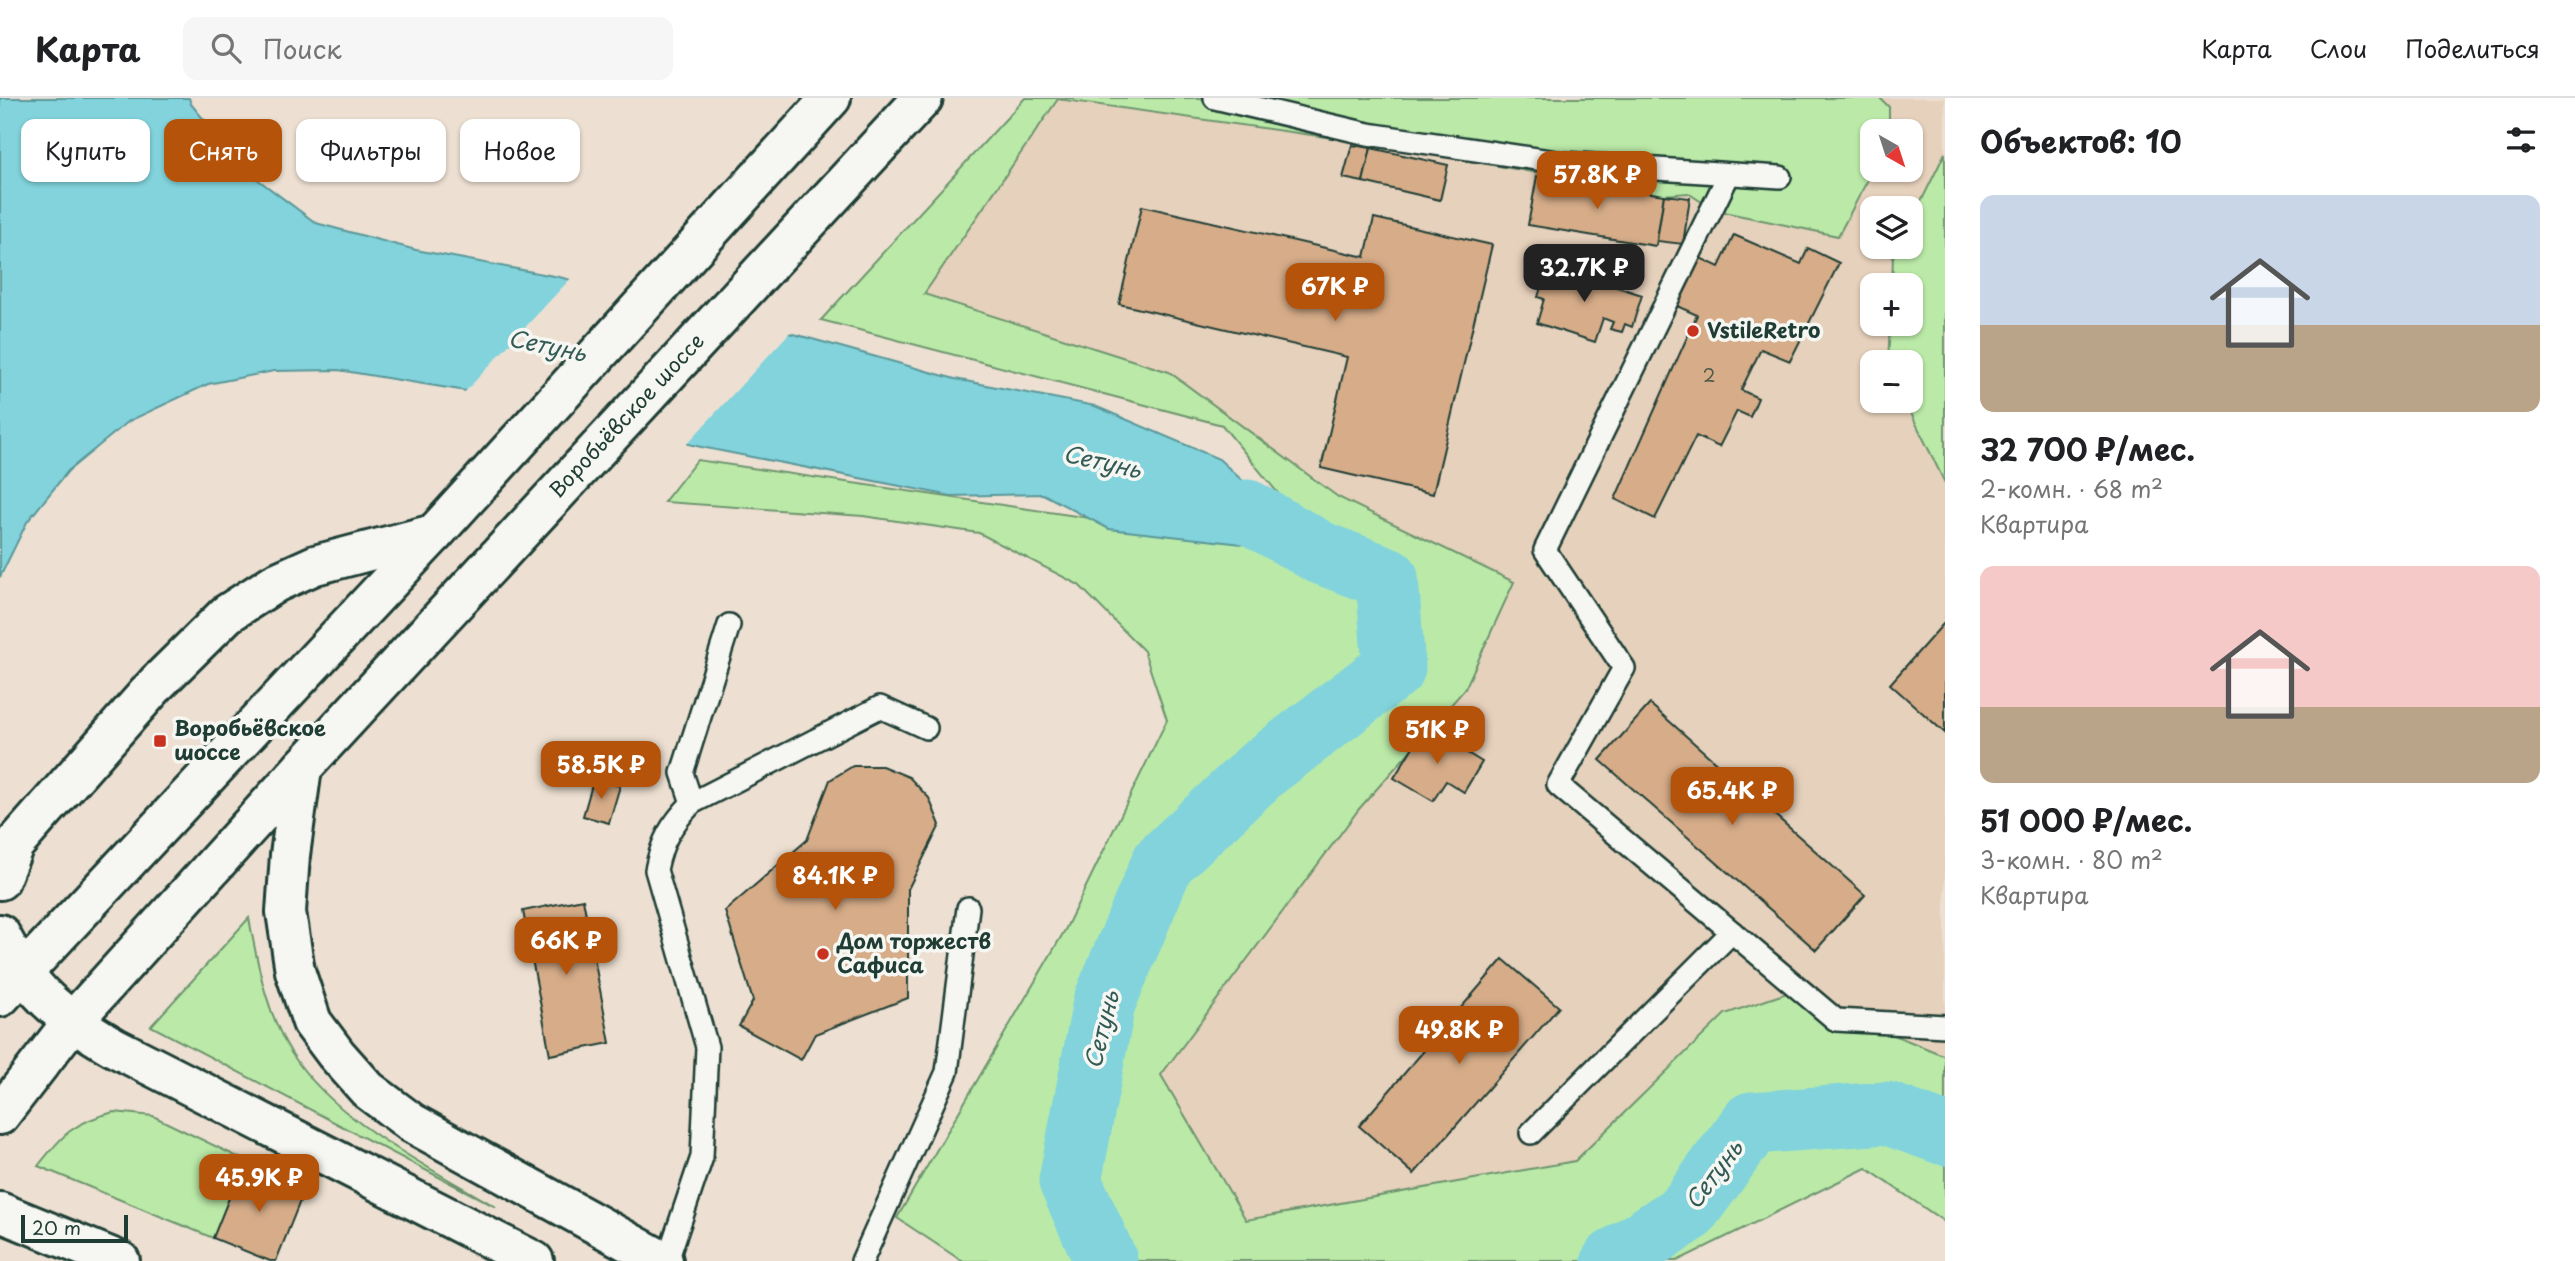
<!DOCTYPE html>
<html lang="ru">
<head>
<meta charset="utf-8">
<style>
	:root { --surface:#fff; --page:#f6f6f6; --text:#202124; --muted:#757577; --line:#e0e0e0; --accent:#b45309 }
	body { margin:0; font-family:"Playpen Sans",sans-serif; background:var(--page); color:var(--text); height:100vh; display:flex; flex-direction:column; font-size:26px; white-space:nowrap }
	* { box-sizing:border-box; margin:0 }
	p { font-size:23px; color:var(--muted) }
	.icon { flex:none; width:38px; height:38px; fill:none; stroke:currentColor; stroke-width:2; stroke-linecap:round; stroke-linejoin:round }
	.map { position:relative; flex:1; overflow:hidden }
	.side { display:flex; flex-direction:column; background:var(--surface); width:630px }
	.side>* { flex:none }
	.top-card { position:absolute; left:21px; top:21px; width:665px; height:63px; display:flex; gap:14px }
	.needle { width:46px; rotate:141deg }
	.tools { position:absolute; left:1860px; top:21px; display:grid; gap:14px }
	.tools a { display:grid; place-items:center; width:63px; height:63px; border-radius:14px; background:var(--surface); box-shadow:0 2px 5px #0004; font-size:35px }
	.scale { position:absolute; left:21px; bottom:18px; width:107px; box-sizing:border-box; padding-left:7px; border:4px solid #1f3d34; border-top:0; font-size:19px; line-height:24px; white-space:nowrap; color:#1f3d34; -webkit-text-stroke:5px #f6f6f2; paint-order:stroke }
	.price { position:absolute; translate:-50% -60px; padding:0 16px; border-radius:14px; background:var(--accent); color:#fff; font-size:23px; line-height:46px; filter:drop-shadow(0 2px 4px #0008) }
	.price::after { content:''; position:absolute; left:50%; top:42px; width:21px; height:16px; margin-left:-10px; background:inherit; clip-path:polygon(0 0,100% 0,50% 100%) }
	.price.current { background:#222; color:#fff }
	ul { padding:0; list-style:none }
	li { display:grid; align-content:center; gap:14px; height:371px; padding:0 35px }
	li span { display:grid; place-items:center; height:217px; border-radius:14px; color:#555 }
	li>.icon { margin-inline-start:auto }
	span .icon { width:126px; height:126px; fill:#fffc; stroke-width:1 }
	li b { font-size:30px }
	h2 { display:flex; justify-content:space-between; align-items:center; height:84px; padding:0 35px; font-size:30px }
	.chip { padding:0 24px; border-radius:14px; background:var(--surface); box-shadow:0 2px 5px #0004; font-size:24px; line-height:63px }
	.chip.current { background:var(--accent); color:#fff }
	header { display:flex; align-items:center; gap:42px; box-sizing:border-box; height:98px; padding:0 35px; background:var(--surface); border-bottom:2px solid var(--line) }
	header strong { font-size:33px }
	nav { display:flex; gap:38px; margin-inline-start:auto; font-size:24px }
	.search { width:490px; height:63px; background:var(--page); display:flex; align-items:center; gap:18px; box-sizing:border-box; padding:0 24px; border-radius:14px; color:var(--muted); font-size:26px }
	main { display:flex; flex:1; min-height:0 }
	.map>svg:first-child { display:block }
</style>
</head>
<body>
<header>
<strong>Карта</strong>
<div class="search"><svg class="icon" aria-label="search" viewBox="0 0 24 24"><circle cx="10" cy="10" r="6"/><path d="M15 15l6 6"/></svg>Поиск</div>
<nav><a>Карта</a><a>Слои</a><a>Поделиться</a></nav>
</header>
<main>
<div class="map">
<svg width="1945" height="1163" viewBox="0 0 1945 1163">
	<rect width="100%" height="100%" fill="#ede0d2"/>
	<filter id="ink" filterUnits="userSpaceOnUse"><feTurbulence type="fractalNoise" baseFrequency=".0143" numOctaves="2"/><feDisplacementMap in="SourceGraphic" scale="14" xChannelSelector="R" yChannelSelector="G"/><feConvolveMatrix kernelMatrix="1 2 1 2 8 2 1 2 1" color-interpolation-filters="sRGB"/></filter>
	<g filter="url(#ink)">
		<!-- built -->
		<polygon fill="#e6d1bc" points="1880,0 1945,0 1945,55 1911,124 1911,110 1872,110 1872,149 1898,149 1893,159 1892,187 1872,187 1872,226 1890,226 1888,264 1872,264 1872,303 1905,303 1945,385 1945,958 1790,894 1725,916 1575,1063 1246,1122 1161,977 1359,711 1465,591 1514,484 1338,399 1169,274 924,196 1058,1 1354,43 1664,97 1688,95 1714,112 1837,138 1873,72 1911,72 1911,33 1889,33 1889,9"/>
		<!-- green -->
		<g fill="#bbeaa8" stroke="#6d946e" stroke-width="2">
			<polygon points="1025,0 1880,0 1889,9 1889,33 1872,33 1873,72 1838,138 1714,112 1688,95 1664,97 1354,43 1058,1 924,196 1169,274 1338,399 1514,484 1465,591 1359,711 1161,977 1246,1122 1575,1063 1725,916 1790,894 1945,958 1945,1124 1866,1070 1677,1163 962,1163 897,1120 1065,832 1167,622 1144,553 1079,487 979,435 863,418 664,404 697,362 1327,455 1222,327 821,222"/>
			<polygon points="1945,55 1945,385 1905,303 1911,303 1911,264 1888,264 1890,226 1911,226 1911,187 1892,187 1893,159 1898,149 1911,149 1911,124"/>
			<path d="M249,820C258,869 268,925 299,966C345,1028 430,1070 496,1109L151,928Z"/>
			<path d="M114,1014L153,1018L244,1062L213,1140L38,1068C63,1036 74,1024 114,1014Z"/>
		</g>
		<!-- water -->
		<polygon fill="#82d3dc" stroke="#5a9799" stroke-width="2" points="0,0 189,0 191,6 245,72 316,125 416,152 559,179 805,239 955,281 1095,308 1219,361 1321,455 1109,431 1043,396 951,398 701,349 466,293 338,272 274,273 208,286 129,323 68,373 27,424 0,479"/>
		<!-- pier -->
		<polygon fill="#ede0d2" points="572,179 792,232 684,349 463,296"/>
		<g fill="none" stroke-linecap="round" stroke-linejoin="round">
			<!-- river -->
			<g stroke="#82d3dc" stroke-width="63">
				<polyline points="1106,1163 1070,1083 1104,905 1163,764 1261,672 1394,570 1387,480 1321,455 1247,413"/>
				<polyline points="1613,1163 1687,1114 1752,1025 1886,1015 1945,1036"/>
			</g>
		</g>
		<!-- building -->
		<g fill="#d7ad89" stroke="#1f3d34" stroke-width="2">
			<polygon points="1352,47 1371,50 1363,84 1343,80"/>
			<polygon points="1371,50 1448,67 1440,102 1363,84"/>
			<polygon points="1537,78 1664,97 1656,148 1528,127"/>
			<polygon points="1664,97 1690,100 1683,146 1657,143"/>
			<polygon points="1142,108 1365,159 1374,120 1492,147 1433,396 1321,370 1347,259 1119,206"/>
			<polygon points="1734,137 1801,166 1808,150 1839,165 1790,263 1761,251 1741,292 1758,300 1750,319 1737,313 1719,349 1696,338 1655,421 1615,401 1697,217 1677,208 1689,184 1682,181 1692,156 1719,169"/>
			<polygon points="1548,167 1642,197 1632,229 1625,226 1622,234 1610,231 1613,224 1603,220 1595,244 1537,225 1544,201 1538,199"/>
			<polygon points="1944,525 1945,526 1945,635 1890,586"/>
			<polygon points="1650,606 1865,797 1816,852 1600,662"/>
			<polygon points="1425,629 1482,664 1464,694 1446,683 1433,703 1394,680"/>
			<polygon points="853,668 882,668 909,679 929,700 940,727 908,791 908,900 815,936 801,962 739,928 753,903 725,813 807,742 830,682"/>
			<polygon points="594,680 620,688 609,725 583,718"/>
			<polygon points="583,801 610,945 550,957 523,813"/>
			<polygon points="1503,861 1559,909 1414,1076 1359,1028"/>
			<polygon points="242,1068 304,1093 276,1163 270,1163 213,1140"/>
		</g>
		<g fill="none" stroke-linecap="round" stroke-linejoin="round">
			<!-- lane casing -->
			<g stroke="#1f3d34" stroke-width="26">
				<g id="lane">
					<polyline points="1215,0 1368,36 1564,65 1780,79"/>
					<polyline points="692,705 682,675 729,527"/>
					<polyline points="1732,834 1836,922 1945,928"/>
					<polyline points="1531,1035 1732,834 1558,687 1624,570 1545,452 1729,76"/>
					<path d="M667,1163L702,1059L707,949L656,772C662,742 671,727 692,705L880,609L926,630"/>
					<polyline points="862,1163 947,974 968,810"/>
				</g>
			</g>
			<!-- primary casing -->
			<g stroke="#1f3d34" stroke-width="44">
				<g id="primary">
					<polyline points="302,670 290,757 286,814 295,873 312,924 336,956 368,992 412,1025 663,1163"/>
					<polyline points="0,782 14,747 157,585 227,516 275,485 315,467 434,436"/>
					<path d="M0,836C30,894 59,917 114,949L534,1163"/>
					<polyline points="0,899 434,436 831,0"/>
					<polyline points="0,1017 72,924 302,670 923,0"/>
					<polyline points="0,1114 120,1163"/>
				</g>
			</g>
			<!-- lane -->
			<use href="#lane" stroke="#f6f6f2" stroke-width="21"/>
			<!-- primary -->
			<use href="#primary" stroke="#f6f6f2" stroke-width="38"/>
		</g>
	</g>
	<!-- markers -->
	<g fill="#c8321e" stroke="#f6f6f2" stroke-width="2.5">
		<circle cx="1693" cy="233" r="7"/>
		<rect x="153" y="636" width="14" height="14" rx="3.5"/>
		<circle cx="823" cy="856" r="7"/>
	</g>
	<g text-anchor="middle" stroke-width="7" stroke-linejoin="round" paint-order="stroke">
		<!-- number labels -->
		<g font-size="18" fill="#4d5949">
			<text x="1709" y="284">2</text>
		</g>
		<!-- poi labels -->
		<g font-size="21" font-weight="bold" fill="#1f3d34" stroke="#f6f6f2" text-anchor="start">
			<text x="1707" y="240">VstileRetro</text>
			<text x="174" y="638">Воробьёвское<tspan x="174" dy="24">шоссе</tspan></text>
			<text x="837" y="851">Дом торжеств<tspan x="837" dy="24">Сафиса</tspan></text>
		</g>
		<!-- street labels -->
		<g font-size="21" fill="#1f3d34" stroke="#f6f6f2">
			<text transform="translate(627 318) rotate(-47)" y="7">Воробьёвское шоссе</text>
		</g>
		<!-- water labels -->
		<g font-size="23" font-style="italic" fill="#335b56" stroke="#f6f6f2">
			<text transform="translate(547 248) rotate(12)" y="8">Сетунь</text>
			<text transform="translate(1102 364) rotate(13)" y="8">Сетунь</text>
			<text transform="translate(1102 932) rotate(-76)" y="8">Сетунь</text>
			<text transform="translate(1714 1077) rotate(-53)" y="8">Сетунь</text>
		</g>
	</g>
</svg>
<div class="tools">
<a><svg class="needle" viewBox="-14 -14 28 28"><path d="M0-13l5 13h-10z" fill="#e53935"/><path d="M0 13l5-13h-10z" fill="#757577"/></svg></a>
<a><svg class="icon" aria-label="layers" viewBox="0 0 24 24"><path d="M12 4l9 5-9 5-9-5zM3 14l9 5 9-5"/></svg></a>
<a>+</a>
<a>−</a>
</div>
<div class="scale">20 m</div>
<b class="price" style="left:1597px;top:113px">57.8K ₽</b>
<b class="price current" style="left:1584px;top:206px">32.7K ₽</b>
<b class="price" style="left:1335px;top:225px">67K ₽</b>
<b class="price" style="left:1437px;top:668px">51K ₽</b>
<b class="price" style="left:601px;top:703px">58.5K ₽</b>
<b class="price" style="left:1732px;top:729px">65.4K ₽</b>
<b class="price" style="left:835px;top:814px">84.1K ₽</b>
<b class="price" style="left:566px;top:879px">66K ₽</b>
<b class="price" style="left:1459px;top:968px">49.8K ₽</b>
<b class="price" style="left:259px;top:1116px">45.9K ₽</b>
<div class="top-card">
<a class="chip">Купить</a>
<a class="chip current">Снять</a>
<a class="chip">Фильтры</a>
<a class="chip">Новое</a>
</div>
</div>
<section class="side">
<h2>Объектов: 10<svg class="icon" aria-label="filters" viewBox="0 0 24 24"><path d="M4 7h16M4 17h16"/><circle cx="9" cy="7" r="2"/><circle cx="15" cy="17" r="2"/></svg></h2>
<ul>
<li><span style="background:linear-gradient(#c9d6e8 60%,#b9a48a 0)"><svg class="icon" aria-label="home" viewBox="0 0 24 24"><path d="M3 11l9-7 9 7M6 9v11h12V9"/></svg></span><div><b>32 700 ₽/мес.</b><p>2-комн. · 68 m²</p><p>Квартира</p></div></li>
<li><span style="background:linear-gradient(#f6c9c9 65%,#b9a48a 0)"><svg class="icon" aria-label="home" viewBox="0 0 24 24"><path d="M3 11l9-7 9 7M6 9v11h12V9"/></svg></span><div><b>51 000 ₽/мес.</b><p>3-комн. · 80 m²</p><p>Квартира</p></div></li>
</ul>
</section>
</main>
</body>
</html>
